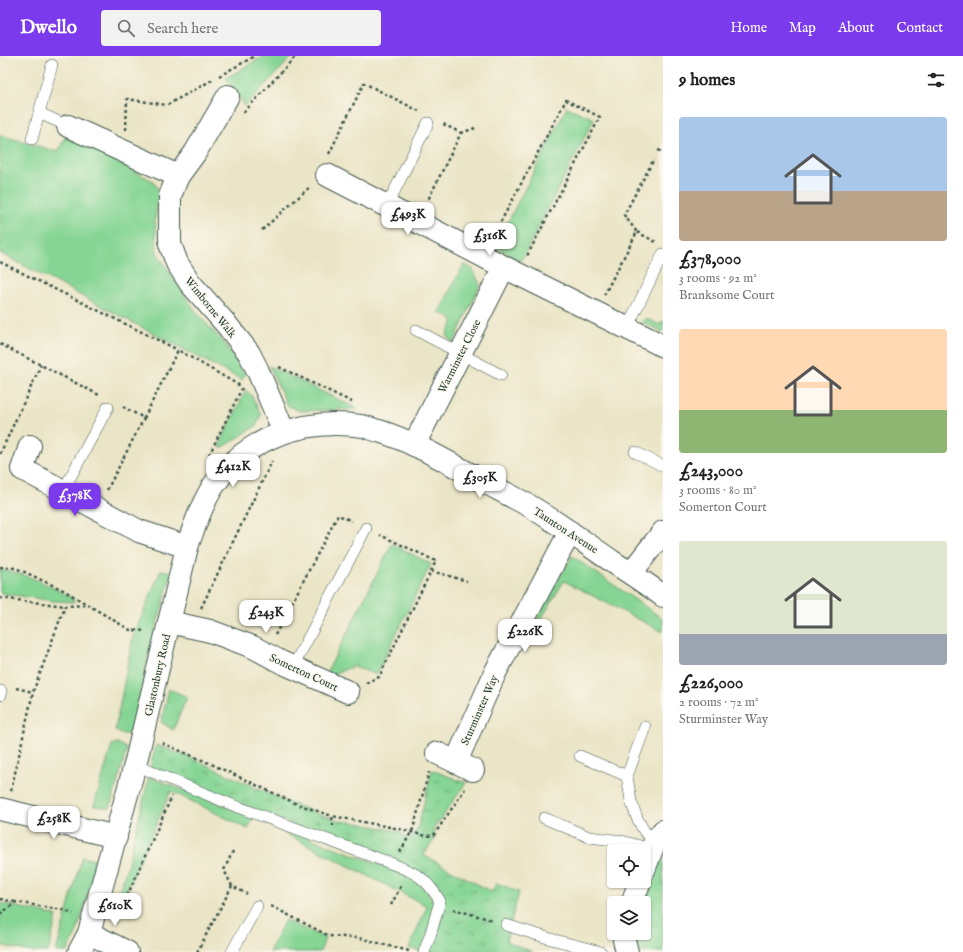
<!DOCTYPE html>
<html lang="en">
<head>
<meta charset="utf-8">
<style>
	:root { --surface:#fff; --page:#f2f2f2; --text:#222; --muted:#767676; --accent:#7c3aed }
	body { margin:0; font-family:"IM FELL English",serif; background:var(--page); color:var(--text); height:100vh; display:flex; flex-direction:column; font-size:15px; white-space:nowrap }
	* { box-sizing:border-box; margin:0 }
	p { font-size:13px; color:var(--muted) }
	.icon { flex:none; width:22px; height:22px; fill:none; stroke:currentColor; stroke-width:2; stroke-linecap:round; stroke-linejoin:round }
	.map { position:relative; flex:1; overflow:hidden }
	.sheet { display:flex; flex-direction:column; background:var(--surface); width:300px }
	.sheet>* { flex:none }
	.fabs { position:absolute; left:607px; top:788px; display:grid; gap:8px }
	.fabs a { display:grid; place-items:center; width:44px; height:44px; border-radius:4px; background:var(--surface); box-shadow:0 1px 3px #0004; font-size:20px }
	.price { position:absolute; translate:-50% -34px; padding:0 9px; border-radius:8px; background:#fff; color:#222; font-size:13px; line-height:26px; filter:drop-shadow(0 1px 2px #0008) }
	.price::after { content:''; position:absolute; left:50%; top:24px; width:12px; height:9px; margin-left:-6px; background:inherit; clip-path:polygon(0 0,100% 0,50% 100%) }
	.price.on { background:var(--accent); color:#fff }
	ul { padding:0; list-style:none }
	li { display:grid; align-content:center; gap:8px; height:212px; padding:0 16px }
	li span { display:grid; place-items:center; height:124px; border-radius:4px; color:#555 }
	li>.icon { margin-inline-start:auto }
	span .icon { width:72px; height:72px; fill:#fffc; stroke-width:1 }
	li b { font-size:17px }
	h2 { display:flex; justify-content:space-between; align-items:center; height:48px; padding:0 16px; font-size:17px }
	header { display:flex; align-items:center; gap:24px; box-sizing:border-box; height:56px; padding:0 20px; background:var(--accent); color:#fff }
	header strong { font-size:19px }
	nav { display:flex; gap:22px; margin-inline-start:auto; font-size:14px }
	.search { width:280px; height:36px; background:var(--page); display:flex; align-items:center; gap:10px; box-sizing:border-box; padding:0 14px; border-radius:4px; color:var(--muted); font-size:15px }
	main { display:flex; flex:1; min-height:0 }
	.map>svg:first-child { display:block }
</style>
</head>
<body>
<header>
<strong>Dwello</strong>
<div class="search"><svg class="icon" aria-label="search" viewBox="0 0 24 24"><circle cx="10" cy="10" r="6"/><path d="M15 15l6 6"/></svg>Search here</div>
<nav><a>Home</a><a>Map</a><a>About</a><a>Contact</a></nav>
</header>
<main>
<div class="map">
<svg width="663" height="896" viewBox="0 0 663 896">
	<defs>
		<pattern id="park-tufts" width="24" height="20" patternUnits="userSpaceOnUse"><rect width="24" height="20" fill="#86d594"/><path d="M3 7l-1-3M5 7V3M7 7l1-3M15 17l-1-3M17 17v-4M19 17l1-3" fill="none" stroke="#6dae7a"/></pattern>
	</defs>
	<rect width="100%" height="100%" fill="#fbf7ec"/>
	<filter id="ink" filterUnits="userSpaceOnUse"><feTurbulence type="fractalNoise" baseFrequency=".025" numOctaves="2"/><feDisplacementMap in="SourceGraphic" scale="8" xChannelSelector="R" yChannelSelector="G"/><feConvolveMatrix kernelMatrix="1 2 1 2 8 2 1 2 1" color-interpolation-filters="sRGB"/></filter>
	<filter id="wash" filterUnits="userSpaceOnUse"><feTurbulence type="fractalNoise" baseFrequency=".012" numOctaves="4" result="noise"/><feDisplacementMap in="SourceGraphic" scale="16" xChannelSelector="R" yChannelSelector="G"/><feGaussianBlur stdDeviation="0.9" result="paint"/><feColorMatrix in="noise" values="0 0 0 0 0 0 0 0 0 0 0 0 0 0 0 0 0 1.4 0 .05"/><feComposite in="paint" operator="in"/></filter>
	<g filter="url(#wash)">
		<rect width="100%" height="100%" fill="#ebe5c7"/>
		<!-- grass -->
		<g fill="#86d594" stroke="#528964">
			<polygon points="264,0 293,0 245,50 226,22"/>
			<polygon points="567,51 594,63 521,205 495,191"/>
			<polygon points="0,79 58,96 66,79 153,125 159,135 155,163 157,197 196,256 225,288 245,318 242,324 0,197"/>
			<polygon points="464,208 473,213 480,229 453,288 447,279 454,264 439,256"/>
			<polygon points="645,262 660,269 663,264 663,276 642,266"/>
			<polygon points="269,310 358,353 299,355 287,349"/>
			<polygon points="246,334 252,340 261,359 256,370 222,392 219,390"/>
			<polygon points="392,488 431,508 376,619 354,610 329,620 328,614"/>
			<polygon points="572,500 663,563 663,576 564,525 540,565 537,561"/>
			<path d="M0,514C25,516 50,530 72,542L74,546L54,545L0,537Z"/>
			<polygon points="161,514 172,516 149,596 133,672 129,678 121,678 115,674 133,581"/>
			<polygon points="169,633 187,641 173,674 161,666"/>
			<polygon points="118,687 127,693 110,752 94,750 112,689"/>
			<polygon points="149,721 254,761 248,773 171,735 118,854 115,851 128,807"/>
			<path d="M255,762L408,819C418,827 429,834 433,847C435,853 425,887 423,896L409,892L427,850Z"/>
			<polygon points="663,797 663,896 637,896 636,877 644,877 644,850"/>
			<polygon points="82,801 98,805 76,878 67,896 56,896"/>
			<polygon points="0,847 57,860 48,896 31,896 0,889"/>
			<polygon points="285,864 325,882 320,896 269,896"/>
		</g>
		<!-- park -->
		<polygon fill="url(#park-tufts)" stroke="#528964" points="156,689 194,703 285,745 328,761 340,765 353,766 401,776 405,781 412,781 418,771 432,714 466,727 433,774 435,783 423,799 492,836 496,827 519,836 506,885 533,896 430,896 442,860 442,838 427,822 150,712"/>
	</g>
	<g filter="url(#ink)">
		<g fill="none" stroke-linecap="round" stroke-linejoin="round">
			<!-- lane casing -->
			<g stroke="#3e564a" stroke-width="12">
				<g id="lane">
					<polyline points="39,57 68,70"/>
					<polyline points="32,83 52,9"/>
					<polyline points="387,150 428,67"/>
					<polyline points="627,272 663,198"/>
					<polyline points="416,274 501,319"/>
					<polyline points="635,396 663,410"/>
					<polyline points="63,435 108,351"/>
					<polyline points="293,611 366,472"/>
					<polyline points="0,639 1,635"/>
					<polyline points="645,671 627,720 631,745 637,762 644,775 655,785"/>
					<polyline points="580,700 627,720"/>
					<path d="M135,709L235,750L393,808C418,818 426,822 440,845L430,880L424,896"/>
					<polyline points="544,762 589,781 622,785 651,793"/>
					<polyline points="506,869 551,883 601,896"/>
					<polyline points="232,896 257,850"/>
				</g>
			</g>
			<!-- street casing -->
			<g stroke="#3e564a" stroke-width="24">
				<g id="street">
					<polyline points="228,40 195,97 178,120 170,140 170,188 177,207 190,227 226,268 249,297 258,315 284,376"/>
					<polyline points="68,70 178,120"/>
					<polyline points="327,119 504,211"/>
					<polyline points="414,389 504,211 663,290"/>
					<polyline points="30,390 22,413 139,475 187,491"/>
					<polyline points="631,517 663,476"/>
					<polyline points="169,566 210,575 253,591 281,606 348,636"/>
					<polyline points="437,697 473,714"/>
					<polyline points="456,706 495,617 570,476"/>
					<polyline points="0,753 116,781"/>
					<polyline points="644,814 655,785 663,775"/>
					<polyline points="632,847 640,825"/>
					<polyline points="89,877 127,896"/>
					<polyline points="624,877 624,884 627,896"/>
					<path d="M79,896L89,877L135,709L187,491C194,471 201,450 212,432C244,382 304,361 362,370C368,371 374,374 379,375C414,386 445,405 477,422C494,431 511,440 528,449C557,466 585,487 613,506C630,517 647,528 663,540"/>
				</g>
			</g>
			<!-- path -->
			<g stroke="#3e564a" stroke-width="2.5" stroke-dasharray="3 3" stroke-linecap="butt">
				<polyline points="219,20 255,0"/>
				<polyline points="243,56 244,56 296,0"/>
				<polyline points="126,74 127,43 167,49 214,23"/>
				<polyline points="461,77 478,71"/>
				<polyline points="658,94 663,96"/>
				<polyline points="329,98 364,27 419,55"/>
				<polyline points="426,148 461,77 443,68"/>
				<polyline points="262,174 311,130"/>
				<polyline points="637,176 656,186"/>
				<polyline points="492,182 566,44 600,61 527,200"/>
				<polyline points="0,206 178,294"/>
				<polyline points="604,239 637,176 624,159 654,103"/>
				<polyline points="0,288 99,339"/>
				<polyline points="279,311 354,347"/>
				<polyline points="144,362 178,294 242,331"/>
				<polyline points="0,398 41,309"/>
				<polyline points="209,399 242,332"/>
				<polyline points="107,434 144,362 123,351"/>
				<polyline points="0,511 16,512 63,534 130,574 146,575"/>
				<polyline points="431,515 467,525"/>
				<polyline points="0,542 65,550"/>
				<polyline points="201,552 272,405"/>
				<polyline points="275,579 338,459 352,465"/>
				<polyline points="366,627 379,621 436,505 380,479"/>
				<polyline points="16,632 33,636 65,550 88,549"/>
				<polyline points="162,687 209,707 297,748 332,760"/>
				<polyline points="11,735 33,636"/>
				<polyline points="333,770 332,760 400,773 426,780 434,779 465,733"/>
				<polyline points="400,796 413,773 429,716"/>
				<polyline points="232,830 224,814 234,793"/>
				<polyline points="0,843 16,846"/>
				<polyline points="391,849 402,828"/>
				<polyline points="271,850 329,880 359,882 409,895"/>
				<polyline points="453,853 492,864"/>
				<polyline points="0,858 16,846 63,854 73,858"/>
				<polyline points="115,867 172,740"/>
				<polyline points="197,896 232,830 247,838"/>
			</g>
			<!-- lane -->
			<use href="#lane" stroke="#fff" stroke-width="11"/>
			<!-- street -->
			<use href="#street" stroke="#fff" stroke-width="22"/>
		</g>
	</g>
	<g text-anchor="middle" stroke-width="3" stroke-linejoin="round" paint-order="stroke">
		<!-- street labels -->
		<g font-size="11" fill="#1f3d34" stroke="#fbf7ec">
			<text transform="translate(211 251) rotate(51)" y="4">Wimborne Walk</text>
			<text transform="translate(459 300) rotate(-63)" y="4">Warminster Close</text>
			<text transform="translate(566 474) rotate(33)" y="4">Taunton Avenue</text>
			<text transform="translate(304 616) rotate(25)" y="4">Somerton Court</text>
			<text transform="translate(157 619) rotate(-77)" y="4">Glastonbury Road</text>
			<text transform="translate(479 654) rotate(-66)" y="4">Sturminster Way</text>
		</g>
	</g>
</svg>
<div class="fabs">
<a><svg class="icon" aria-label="locate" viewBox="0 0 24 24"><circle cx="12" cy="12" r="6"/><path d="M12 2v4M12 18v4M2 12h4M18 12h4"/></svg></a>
<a><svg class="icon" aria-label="layers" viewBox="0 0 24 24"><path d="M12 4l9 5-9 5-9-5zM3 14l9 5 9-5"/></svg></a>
</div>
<b class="price" style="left:408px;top:180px">£493K</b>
<b class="price" style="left:490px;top:201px">£316K</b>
<b class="price" style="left:233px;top:432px">£412K</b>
<b class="price" style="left:480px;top:443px">£305K</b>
<b class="price on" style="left:75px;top:461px">£378K</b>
<b class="price" style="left:266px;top:578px">£243K</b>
<b class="price" style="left:525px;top:597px">£226K</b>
<b class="price" style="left:54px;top:784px">£258K</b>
<b class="price" style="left:115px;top:871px">£610K</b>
</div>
<section class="sheet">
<h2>9 homes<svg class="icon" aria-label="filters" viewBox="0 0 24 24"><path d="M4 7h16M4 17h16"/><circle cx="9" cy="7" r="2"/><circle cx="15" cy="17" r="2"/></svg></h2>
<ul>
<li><span style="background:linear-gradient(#a9c7e8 60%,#b9a48a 0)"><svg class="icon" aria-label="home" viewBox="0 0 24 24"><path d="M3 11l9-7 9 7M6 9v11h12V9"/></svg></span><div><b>£378,000</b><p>3 rooms · 92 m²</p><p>Branksome Court</p></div></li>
<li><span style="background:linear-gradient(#ffd9b3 65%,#8fb573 0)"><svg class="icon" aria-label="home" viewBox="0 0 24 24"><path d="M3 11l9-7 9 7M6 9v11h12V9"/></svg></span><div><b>£243,000</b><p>3 rooms · 80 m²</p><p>Somerton Court</p></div></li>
<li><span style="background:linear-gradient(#dfe7d0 75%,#9aa5b1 0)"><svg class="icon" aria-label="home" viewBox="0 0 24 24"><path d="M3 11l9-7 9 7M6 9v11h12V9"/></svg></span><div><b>£226,000</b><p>2 rooms · 72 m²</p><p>Sturminster Way</p></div></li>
</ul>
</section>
</main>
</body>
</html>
